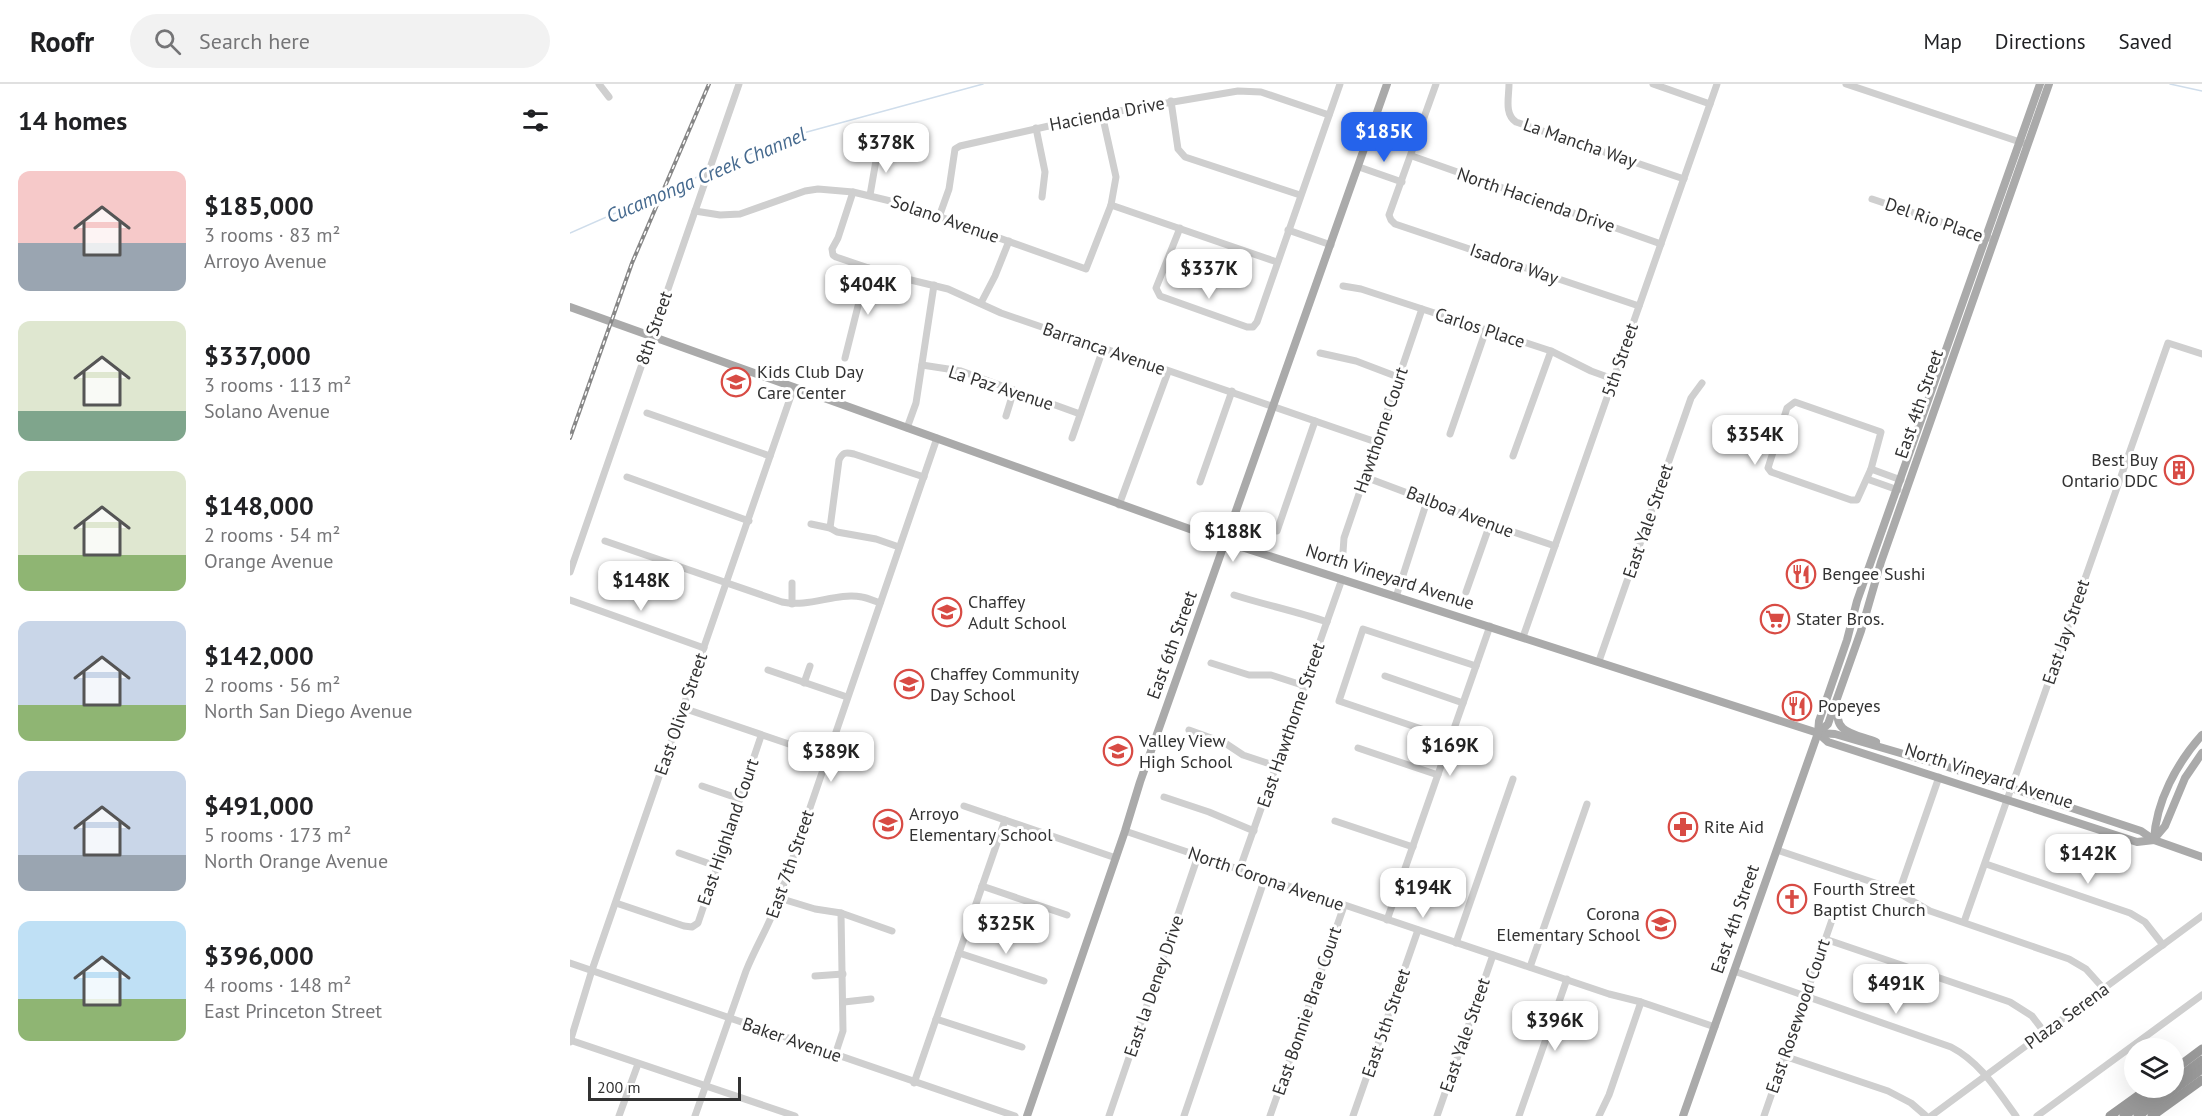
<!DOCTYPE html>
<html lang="en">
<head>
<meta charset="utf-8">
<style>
	:root { --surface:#fff; --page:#f2f2f2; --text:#202124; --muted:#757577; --line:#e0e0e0; --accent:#2563eb }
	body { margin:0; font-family:"PT Sans",sans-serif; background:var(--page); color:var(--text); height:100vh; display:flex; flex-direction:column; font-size:22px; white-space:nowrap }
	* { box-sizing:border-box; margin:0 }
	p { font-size:20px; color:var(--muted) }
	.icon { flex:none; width:33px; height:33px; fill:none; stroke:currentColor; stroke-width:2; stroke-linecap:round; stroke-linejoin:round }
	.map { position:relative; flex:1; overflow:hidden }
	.sheet { display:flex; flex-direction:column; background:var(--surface); width:570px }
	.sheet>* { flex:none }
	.fabs { position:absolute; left:1554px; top:954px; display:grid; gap:12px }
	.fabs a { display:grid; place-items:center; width:60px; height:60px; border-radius:50%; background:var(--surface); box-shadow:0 6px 24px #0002; font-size:30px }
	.scale { position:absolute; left:18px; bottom:15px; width:153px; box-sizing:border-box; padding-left:6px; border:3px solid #323232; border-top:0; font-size:16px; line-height:21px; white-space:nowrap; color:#323232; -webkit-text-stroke:4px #fff; paint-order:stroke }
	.price { position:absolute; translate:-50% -51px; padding:0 14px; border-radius:12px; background:#fff; color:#222; font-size:20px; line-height:39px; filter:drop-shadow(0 2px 3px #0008) }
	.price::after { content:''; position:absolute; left:50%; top:36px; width:18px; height:14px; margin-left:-9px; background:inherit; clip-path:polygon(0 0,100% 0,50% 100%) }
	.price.on { background:var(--accent); color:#fff }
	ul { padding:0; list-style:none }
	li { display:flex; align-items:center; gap:18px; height:150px; padding:0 18px }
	li span { display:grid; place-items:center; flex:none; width:168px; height:120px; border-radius:12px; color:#555 }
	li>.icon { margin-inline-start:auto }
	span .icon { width:72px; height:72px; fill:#fffc; stroke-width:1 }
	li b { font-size:26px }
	h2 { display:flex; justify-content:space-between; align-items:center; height:72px; padding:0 18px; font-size:26px }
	header { display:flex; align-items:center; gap:36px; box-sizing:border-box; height:84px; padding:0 30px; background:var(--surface); border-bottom:2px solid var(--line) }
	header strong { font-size:28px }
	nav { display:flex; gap:33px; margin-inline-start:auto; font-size:21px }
	.search { width:420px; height:54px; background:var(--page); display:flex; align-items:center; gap:15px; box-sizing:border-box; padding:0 21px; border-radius:33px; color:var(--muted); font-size:22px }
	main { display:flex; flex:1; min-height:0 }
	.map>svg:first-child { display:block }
</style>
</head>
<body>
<header>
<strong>Roofr</strong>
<div class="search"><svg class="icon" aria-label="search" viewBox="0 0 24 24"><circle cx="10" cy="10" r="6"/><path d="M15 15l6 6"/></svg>Search here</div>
<nav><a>Map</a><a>Directions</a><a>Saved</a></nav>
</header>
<main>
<section class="sheet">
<h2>14 homes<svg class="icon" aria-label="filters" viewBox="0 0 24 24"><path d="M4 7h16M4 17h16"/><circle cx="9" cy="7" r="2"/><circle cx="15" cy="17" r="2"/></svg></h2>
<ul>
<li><span style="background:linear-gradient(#f6c9c9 60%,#9aa5b1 0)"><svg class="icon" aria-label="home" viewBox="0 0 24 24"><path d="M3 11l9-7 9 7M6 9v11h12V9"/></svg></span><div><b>$185,000</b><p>3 rooms · 83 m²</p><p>Arroyo Avenue</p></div></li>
<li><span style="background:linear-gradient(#dfe7d0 75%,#7fa58c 0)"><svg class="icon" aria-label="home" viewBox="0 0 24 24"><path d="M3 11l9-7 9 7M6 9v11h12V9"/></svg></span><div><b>$337,000</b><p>3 rooms · 113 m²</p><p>Solano Avenue</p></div></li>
<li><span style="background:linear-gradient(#dfe7d0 70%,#8fb573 0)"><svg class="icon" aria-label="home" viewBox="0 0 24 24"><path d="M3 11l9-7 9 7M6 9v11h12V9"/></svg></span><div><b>$148,000</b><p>2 rooms · 54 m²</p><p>Orange Avenue</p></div></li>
<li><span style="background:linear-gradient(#c9d6e8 70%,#8fb573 0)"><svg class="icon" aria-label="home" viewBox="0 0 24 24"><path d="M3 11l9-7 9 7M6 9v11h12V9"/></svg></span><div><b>$142,000</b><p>2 rooms · 56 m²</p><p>North San Diego Avenue</p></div></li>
<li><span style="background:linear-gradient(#c9d6e8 70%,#9aa5b1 0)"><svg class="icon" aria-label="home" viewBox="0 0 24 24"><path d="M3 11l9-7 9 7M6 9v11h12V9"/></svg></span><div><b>$491,000</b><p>5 rooms · 173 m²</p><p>North Orange Avenue</p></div></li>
<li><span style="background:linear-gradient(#bfe0f5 65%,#8fb573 0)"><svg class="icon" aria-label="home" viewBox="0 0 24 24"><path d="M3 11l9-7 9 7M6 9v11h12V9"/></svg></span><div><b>$396,000</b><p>4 rooms · 148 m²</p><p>East Princeton Street</p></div></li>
</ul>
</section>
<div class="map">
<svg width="1632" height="1032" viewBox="0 0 1632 1032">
	<rect width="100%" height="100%" fill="#fff"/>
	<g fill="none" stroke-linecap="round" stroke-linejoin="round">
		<!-- stream -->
		<g stroke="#cfddeb" stroke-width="1.5">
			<polyline points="1600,0 1632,7"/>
			<polyline points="143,86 226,51 413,0"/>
			<polyline points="0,149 134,90"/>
		</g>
		<!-- minor -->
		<g stroke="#cfcfcf" stroke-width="7">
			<polyline points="29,0 39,13"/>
			<polyline points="866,0 819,131 821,136 825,140 1069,222"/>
			<path d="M939,0C939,13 934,30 946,38L1114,95"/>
			<polyline points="1083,0 1140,20"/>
			<polyline points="1276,0 1453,59"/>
			<polyline points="601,17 608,65 615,73 730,111"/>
			<polyline points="466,44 475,88 472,113"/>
			<polyline points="842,72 1091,160"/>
			<polyline points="789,83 832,98"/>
			<polyline points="283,108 268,154 262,165 263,171 266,173 316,190 378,205 431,229 806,358"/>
			<polyline points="300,111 308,65"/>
			<polyline points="1302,115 1419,154"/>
			<polyline points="541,121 707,178"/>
			<polyline points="125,127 150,131 170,130 235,107 248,105 283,108 337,121 516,185 541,121 546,93 532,30"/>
			<polyline points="369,133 379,105 385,65 390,62 532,30 668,7 691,8 759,31"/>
			<polyline points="610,144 586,204 590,212 677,243 683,243 687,238 770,0"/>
			<polyline points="718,146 761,161"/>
			<polyline points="773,202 791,205 981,267 1021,287 1043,295"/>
			<polyline points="411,219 425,192 439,157"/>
			<polyline points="750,269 786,277 828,293"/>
			<polyline points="275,274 292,206 299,184"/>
			<polyline points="352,281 391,287 510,330"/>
			<polygon points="1225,318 1311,348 1301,385 1287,416 1281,416 1201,388 1198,384 1217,324"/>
			<polyline points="77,329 200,372"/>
			<polyline points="436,332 444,306"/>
			<polyline points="337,344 346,319 364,201"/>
			<polyline points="880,350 916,246"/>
			<polyline points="502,354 533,265"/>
			<polyline points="943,372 981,267"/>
			<polyline points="1301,385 1331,396"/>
			<polyline points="57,393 179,437"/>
			<polyline points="795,393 920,440 985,462"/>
			<polyline points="1297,395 1328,406"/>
			<polyline points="630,398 662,307"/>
			<polyline points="549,421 598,288"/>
			<polyline points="241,440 260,444 267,448 306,455 329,463"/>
			<path d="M260,444L269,376C273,368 276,368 284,370L354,393"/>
			<polyline points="707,447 745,337"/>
			<path d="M35,457L212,518C240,524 266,508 292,513C298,514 304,517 310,519"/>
			<polyline points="773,468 774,454 852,225"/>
			<polyline points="0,488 169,0"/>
			<polyline points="222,499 222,520"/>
			<polyline points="896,508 920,440"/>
			<path d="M664,511C695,521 726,527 757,538"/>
			<polyline points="826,513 857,417"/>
			<polyline points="0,516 134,564"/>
			<polyline points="953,553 1147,0"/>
			<polyline points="1029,577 1121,314 1132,299"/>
			<polyline points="641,579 679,591 701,591 735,602"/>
			<polyline points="198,586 277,613"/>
			<polyline points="815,592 893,619"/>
			<polyline points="234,599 240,582"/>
			<polyline points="113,624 257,673"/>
			<polyline points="619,646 655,659 673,671 706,682"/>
			<polyline points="881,655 769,617 793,545 906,582"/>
			<polyline points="788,664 868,691"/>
			<polyline points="132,702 170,715"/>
			<polyline points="594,713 639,728 684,747"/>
			<polyline points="394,722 546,774"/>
			<polyline points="765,737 843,763"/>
			<polyline points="555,747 1039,910 1071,918 1145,943"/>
			<polyline points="1207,766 1320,804 1360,827 1499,875 1516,885 1534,905"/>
			<polyline points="109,769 146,782"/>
			<polyline points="1416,780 1560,829 1575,838 1593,861"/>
			<polyline points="669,787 772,495"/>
			<polyline points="412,802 497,831"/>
			<polyline points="1329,808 1369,693"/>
			<polyline points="209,814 245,825 271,829 322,847"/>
			<polyline points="46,819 114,842 122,843 128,839 191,652"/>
			<polyline points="817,836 920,542"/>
			<polyline points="1394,838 1598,259 1632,270"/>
			<polyline points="1255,855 1440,918 1462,932 1475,949"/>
			<polyline points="886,859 943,695"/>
			<polyline points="389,869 474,897"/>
			<polyline points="0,879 445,1032"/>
			<polyline points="960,883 1017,720"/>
			<path d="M1164,887L1381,963C1410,978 1427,1006 1446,1032"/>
			<polyline points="245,892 273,890"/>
			<polyline points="274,918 301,915"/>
			<polyline points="366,935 452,963"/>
			<polyline points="0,956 225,1032"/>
			<polyline points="0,958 22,886 224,303"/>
			<polyline points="265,971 273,947 271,829"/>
			<polyline points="1214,972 1318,1007 1341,1019 1356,1032"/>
			<polyline points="344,999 435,736"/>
			<polyline points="49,1032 68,980"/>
			<path d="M125,1032L176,887C186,862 200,840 209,814L367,354"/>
			<polyline points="539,1032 628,772"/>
			<polyline points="614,1032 695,794"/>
			<polyline points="700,1032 774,822"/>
			<polyline points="783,1032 848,846"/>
			<polyline points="867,1032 923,871"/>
			<polyline points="949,1032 997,895"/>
			<polyline points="1029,1032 1039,1011 1071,918"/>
			<polyline points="1194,1032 1263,833"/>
			<polyline points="1361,1032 1632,832"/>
			<polyline points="1467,1032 1632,911"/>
		</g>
		<!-- major -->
		<g stroke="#aaa" stroke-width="8">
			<polyline points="0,223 656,458 1248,649 1265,650 1375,682 1571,747 1584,756 1632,773"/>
			<path d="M1270,622C1260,649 1286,650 1306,658"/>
			<polyline points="1248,649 1258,640 1291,547 1311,478 1479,0"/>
			<polyline points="1248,649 1258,658 1567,758 1584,756"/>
			<polyline points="1584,755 1595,742 1615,694 1632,669"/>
			<path d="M1584,756C1586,717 1607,679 1632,651"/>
			<polyline points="457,1032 555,747 570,698 817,0"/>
			<polyline points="1113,1032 1248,649 1249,637 1277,556 1287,517 1470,0"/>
		</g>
		<!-- highway -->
		<g stroke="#999" stroke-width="9">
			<polyline points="1604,986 1632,965"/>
			<polyline points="1604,997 1632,976"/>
			<polyline points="1540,1032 1579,1004"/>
			<polyline points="1554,1032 1594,1004"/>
			<polyline points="1568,1032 1632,985"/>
			<polyline points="1582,1032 1632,996"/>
		</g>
		<!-- rail casing -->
		<g stroke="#878787" stroke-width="4">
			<polyline id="rail" points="0,354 62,179 139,0"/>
		</g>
		<!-- rail -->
		<use href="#rail" stroke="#fff" stroke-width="1.5" stroke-dasharray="4.5" stroke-linecap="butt"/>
	</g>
	<!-- icons -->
	<defs>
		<g id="school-ring" transform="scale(1.5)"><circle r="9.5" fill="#fff" stroke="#d84b44" stroke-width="1.5"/><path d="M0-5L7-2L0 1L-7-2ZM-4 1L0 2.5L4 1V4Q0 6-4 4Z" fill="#d84b44"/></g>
		<g id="building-ring" transform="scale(1.5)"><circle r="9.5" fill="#fff" stroke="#d84b44" stroke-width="1.5"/><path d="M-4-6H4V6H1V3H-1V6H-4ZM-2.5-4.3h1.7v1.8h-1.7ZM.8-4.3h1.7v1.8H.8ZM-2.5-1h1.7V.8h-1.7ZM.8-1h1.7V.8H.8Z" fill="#d84b44"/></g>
		<g id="restaurant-ring" transform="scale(1.5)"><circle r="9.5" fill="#fff" stroke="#d84b44" stroke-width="1.5"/><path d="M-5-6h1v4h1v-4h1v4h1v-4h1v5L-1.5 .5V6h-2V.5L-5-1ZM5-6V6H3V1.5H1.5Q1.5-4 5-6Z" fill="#d84b44"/></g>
		<g id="supermarket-ring" transform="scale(1.5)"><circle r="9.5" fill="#fff" stroke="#d84b44" stroke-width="1.5"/><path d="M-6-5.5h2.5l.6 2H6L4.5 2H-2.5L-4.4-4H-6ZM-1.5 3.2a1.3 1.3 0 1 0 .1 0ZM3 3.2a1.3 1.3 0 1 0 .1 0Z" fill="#d84b44"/></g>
		<g id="pharmacy-ring" transform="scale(1.5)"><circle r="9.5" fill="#fff" stroke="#d84b44" stroke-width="1.5"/><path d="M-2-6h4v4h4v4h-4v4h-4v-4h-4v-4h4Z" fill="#d84b44"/></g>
		<g id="church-ring" transform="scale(1.5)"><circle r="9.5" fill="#fff" stroke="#d84b44" stroke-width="1.5"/><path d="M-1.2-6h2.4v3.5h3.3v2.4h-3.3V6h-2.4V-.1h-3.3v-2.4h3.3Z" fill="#d84b44"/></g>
	</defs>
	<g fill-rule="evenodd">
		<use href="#school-ring" x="166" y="298"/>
		<use href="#building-ring" x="1609" y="386"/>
		<use href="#restaurant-ring" x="1231" y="490"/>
		<use href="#school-ring" x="377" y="528"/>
		<use href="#supermarket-ring" x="1205" y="535"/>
		<use href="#school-ring" x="339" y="600"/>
		<use href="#restaurant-ring" x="1227" y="622"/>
		<use href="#school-ring" x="548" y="667"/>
		<use href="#school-ring" x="318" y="740"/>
		<use href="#pharmacy-ring" x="1113" y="743"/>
		<use href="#church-ring" x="1222" y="815"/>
		<use href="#school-ring" x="1091" y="840"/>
	</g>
	<g text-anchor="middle" stroke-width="6" stroke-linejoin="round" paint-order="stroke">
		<!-- street labels -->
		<g font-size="18" fill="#323232" stroke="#fff">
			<text transform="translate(537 30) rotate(-11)" y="6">Hacienda Drive</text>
			<text transform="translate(1010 59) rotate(19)" y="6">La Mancha Way</text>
			<text transform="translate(966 116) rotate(19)" y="6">North Hacienda Drive</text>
			<text transform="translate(375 135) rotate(19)" y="6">Solano Avenue</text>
			<text transform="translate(1364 136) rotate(19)" y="6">Del Rio Place</text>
			<text transform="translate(944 180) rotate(19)" y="6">Isadora Way</text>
			<text transform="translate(84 244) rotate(-71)" y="6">8th Street</text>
			<text transform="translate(910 244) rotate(18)" y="6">Carlos Place</text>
			<text transform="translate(534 265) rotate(19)" y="6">Barranca Avenue</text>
			<text transform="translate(1050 276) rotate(-71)" y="6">5th Street</text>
			<text transform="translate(431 304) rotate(18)" y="6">La Paz Avenue</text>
			<text transform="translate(1349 320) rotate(-71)" y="6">East 4th Street</text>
			<text transform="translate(811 346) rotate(-71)" y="6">Hawthorne Court</text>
			<text transform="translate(890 428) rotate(21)" y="6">Balboa Avenue</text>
			<text transform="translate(1078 437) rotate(-71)" y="6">East Yale Street</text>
			<text transform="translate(820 493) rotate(18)" y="6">North Vineyard Avenue</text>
			<text transform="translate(1496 548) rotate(-71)" y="6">East Jay Street</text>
			<text transform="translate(602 561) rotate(-70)" y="6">East 6th Street</text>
			<text transform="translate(111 630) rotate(-71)" y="6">East Olive Street</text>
			<text transform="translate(721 641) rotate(-71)" y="6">East Hawthorne Street</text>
			<text transform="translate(1419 692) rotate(18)" y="6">North Vineyard Avenue</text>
			<text transform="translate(158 748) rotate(-71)" y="6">East Highland Court</text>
			<text transform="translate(220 780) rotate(-71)" y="6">East 7th Street</text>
			<text transform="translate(696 795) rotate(19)" y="6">North Corona Avenue</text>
			<text transform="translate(1165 835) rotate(-71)" y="6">East 4th Street</text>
			<text transform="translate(584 902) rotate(-71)" y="6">East la Deney Drive</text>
			<text transform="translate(737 927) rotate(-71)" y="6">East Bonnie Brae Court</text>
			<text transform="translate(1228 932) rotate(-71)" y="6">East Rosewood Court</text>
			<text transform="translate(1497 932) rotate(-36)" y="6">Plaza Serena</text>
			<text transform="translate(816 939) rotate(-71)" y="6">East 5th Street</text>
			<text transform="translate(895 951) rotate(-71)" y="6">East Yale Street</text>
			<text transform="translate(222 956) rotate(19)" y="6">Baker Avenue</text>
		</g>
		<!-- poi labels -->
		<g font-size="18" fill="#323232" stroke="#fff" text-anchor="start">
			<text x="187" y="294">Kids Club Day<tspan x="187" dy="21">Care Center</tspan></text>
			<text x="1588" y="382" text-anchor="end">Best Buy<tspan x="1588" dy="21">Ontario DDC</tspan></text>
			<text x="1252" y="496">Bengee Sushi</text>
			<text x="398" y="524">Chaffey<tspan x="398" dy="21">Adult School</tspan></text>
			<text x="1226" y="541">Stater Bros.</text>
			<text x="360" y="596">Chaffey Community<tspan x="360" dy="21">Day School</tspan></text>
			<text x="1248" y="628">Popeyes</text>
			<text x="569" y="663">Valley View<tspan x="569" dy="21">High School</tspan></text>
			<text x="339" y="736">Arroyo<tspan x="339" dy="21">Elementary School</tspan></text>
			<text x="1134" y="749">Rite Aid</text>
			<text x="1243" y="811">Fourth Street<tspan x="1243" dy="21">Baptist Church</tspan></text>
			<text x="1070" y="836" text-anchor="end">Corona<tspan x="1070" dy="21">Elementary School</tspan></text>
		</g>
		<!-- water labels -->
		<g font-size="20" font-style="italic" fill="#45698e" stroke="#fff">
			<text transform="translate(136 91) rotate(-23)" y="7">Cucamonga Creek Channel</text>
		</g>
	</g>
</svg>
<div class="fabs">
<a><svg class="icon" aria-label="layers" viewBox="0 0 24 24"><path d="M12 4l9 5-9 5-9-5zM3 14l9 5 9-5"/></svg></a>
</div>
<div class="scale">200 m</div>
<b class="price on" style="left:814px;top:79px">$185K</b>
<b class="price" style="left:316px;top:90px">$378K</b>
<b class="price" style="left:639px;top:216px">$337K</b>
<b class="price" style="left:298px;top:232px">$404K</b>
<b class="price" style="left:1185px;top:382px">$354K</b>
<b class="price" style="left:663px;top:479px">$188K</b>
<b class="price" style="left:71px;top:528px">$148K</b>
<b class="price" style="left:880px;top:693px">$169K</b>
<b class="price" style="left:261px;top:699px">$389K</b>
<b class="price" style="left:1518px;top:801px">$142K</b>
<b class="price" style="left:853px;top:835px">$194K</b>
<b class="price" style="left:436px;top:871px">$325K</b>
<b class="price" style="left:1326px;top:931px">$491K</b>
<b class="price" style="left:985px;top:968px">$396K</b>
</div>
</main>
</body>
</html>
